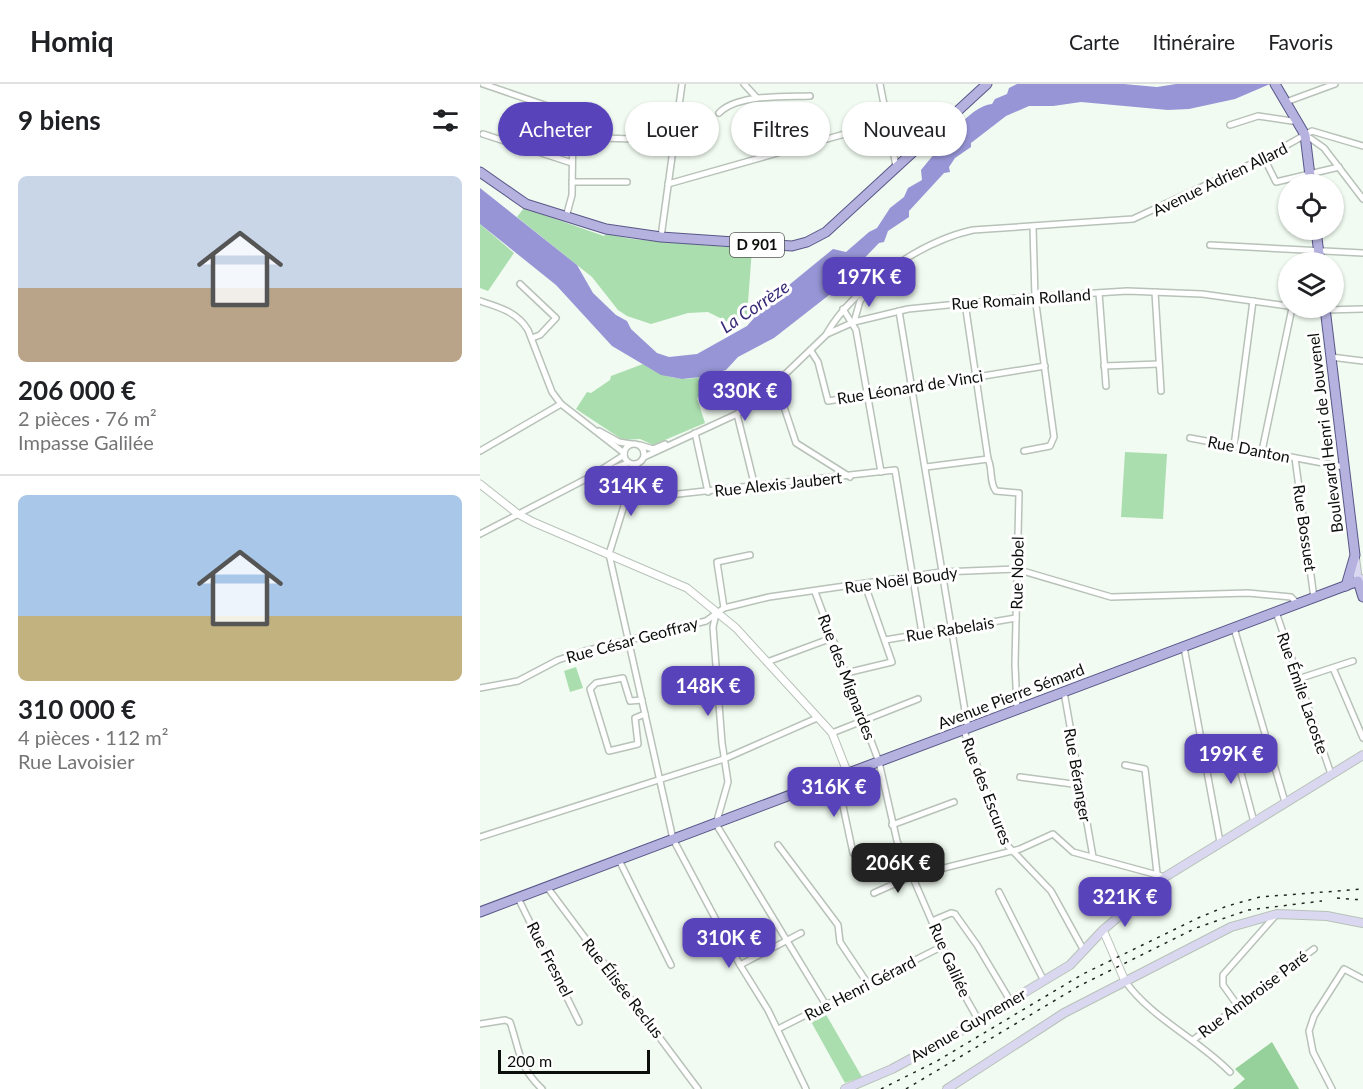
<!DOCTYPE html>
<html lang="fr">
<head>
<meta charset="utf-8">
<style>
	:root { --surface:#fff; --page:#f2f2f2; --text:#202124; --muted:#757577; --line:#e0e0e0; --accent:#5843bb }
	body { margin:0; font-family:Lato,sans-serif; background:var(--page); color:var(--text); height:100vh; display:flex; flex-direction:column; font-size:22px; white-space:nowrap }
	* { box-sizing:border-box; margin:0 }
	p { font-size:20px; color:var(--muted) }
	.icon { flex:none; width:33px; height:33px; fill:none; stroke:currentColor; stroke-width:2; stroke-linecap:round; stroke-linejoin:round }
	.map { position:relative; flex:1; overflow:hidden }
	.panel { display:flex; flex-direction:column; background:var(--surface); width:480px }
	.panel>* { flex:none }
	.hud { position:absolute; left:18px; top:18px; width:570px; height:54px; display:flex; gap:12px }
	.controls { position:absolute; left:798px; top:90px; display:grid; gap:12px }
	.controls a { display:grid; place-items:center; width:66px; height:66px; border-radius:50%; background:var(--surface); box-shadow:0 2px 4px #0004; font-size:30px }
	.scale { position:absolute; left:18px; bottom:15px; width:152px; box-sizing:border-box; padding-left:6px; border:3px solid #0b0e0b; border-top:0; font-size:16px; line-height:21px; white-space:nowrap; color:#0b0e0b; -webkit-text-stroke:4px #fff; paint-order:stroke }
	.price { position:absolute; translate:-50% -51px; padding:0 14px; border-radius:12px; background:var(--accent); color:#fff; font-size:20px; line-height:39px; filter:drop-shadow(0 2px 3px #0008) }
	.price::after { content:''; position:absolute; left:50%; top:36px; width:18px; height:14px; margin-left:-9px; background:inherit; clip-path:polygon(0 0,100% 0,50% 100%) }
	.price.current { background:#222; color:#fff }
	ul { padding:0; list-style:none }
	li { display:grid; align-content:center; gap:12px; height:318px; padding:0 18px }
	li+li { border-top:2px solid var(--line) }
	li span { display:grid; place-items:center; height:186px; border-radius:9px; color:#555 }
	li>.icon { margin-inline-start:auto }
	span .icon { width:108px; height:108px; fill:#fffc; stroke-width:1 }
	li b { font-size:26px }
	h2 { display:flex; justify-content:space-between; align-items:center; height:72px; padding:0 18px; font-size:26px }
	.chip { padding:0 21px; border-radius:27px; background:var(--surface); box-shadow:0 2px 4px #0004; font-size:21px; line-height:54px }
	.chip.current { background:var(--accent); color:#fff }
	header { display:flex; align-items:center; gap:36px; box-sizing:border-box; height:84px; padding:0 30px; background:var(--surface); border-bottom:2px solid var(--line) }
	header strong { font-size:28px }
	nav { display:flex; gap:33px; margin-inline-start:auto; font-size:21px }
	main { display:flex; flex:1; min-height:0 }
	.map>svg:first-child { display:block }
</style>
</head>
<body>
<header>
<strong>Homiq</strong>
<nav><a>Carte</a><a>Itinéraire</a><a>Favoris</a></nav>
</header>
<main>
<section class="panel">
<h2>9 biens<svg class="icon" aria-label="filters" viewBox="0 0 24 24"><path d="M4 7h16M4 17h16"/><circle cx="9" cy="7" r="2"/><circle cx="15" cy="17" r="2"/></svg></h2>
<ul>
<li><span style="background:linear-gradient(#c9d6e8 60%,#b9a48a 0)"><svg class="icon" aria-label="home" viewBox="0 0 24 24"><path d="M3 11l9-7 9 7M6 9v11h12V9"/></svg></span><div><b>206 000 €</b><p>2 pièces · 76 m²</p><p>Impasse Galilée</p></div></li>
<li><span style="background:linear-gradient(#a9c7e8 65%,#c2b280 0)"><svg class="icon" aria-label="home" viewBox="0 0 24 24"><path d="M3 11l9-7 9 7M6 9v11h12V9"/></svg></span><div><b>310 000 €</b><p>4 pièces · 112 m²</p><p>Rue Lavoisier</p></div></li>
</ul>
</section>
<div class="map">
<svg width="883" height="1005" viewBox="0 0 883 1005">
	<rect width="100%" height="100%" fill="#f1fbf1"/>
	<!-- green -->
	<g fill="#abdeaf">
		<polygon points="44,124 124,152 126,150 152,155 272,165 267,232 252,240 228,228 208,229 171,240 147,232 138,226 112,193 37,133"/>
		<polygon points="0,140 34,169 8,207 0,204"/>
		<path d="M163,280C190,296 204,299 234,289L232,305L217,314L225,339L173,361L160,355L143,356L96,325L107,308L111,309L130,296L131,292Z"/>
		<polygon points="645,368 687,370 683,435 641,433"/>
		<polygon points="96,583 103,604 90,608 84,587"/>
		<polygon points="344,927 382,993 365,999 329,934"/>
	</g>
	<!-- forest -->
	<polygon fill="#96d09b" points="792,958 819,1005 753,1005 765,995 755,985"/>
	<!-- water -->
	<path fill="#9795d6" d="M537,0H644L677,3L696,0H790L755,15L709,25L688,26L601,18L573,22H549L526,32L491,59V63L475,74L469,83L470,88L464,89L429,127V133L408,147L404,158L399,159L372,187L367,197L294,254L258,273L246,286L221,293L202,295L181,291L132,262L76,201L0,140V104L97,181L113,209L136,231L147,237L151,245L177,269L189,273L217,270L267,242L287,219L353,165L366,168L389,148L397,144L410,124L424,113L428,104L442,96L441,86C456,69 489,21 512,20L515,15L527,10L529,4Z"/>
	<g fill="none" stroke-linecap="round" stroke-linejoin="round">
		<!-- minor casing -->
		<g stroke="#b8c2b9" stroke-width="8">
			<g id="minor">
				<polyline points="3,0 88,29 93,36 92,111 86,133"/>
				<polyline points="264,0 277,14"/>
				<polyline points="400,0 416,82"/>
				<polyline points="806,18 855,0"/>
				<path d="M239,29C257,10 305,13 330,12"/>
				<polyline points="750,41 778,32 812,37 816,35"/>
				<polyline points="3,50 92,79"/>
				<polyline points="827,52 844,64 883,115"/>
				<polyline points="93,53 152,55"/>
				<polyline points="784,74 796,98 859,83"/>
				<polyline points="92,98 147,98"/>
				<polyline points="188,100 407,38"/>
				<polyline points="181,153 202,0"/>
				<polyline points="730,161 883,169"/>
				<polyline points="40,200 76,234 60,251 52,254"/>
				<polyline points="675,208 681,307"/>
				<polyline points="619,209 626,302"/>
				<path d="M0,217C19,223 37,228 48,246L72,308L81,320L144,369"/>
				<path d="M485,219L508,375C513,385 509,399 516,407L539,409L535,580L537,626"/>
				<polyline points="820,224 845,226 883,225"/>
				<polyline points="363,225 376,246 401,388"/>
				<polyline points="419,227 488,645"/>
				<polyline points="374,238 380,217 388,206"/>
				<path d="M347,249C374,203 442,157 493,146L653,135L784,74L832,47L883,62"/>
				<polyline points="331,267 338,278 348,317 565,282"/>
				<polyline points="851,273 883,277"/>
				<polyline points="624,282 679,280"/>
				<polyline points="296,299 316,359 370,393"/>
				<polyline points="257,330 275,403"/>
				<polyline points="119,347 139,358 151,360"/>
				<polyline points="215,349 228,408"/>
				<polyline points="710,354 864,383"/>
				<circle cx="154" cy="370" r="10"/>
				<polyline points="160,361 173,365 185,360"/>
				<polyline points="754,362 773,217"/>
				<polyline points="0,367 81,320"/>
				<polyline points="544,367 570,362 574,353 555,213 553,143"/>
				<polyline points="782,367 812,224"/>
				<polyline points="164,373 257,330 296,299 347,250 374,238 428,225 538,214 647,207 722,210 808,222"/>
				<polyline points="815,374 834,514"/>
				<polyline points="157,380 129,470 193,755 260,881 288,926 326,1005"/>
				<polyline points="446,383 508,375"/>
				<polyline points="120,389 148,379"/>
				<polyline points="144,416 415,386 442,549"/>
				<polyline points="0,450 108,394 144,371"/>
				<polyline points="335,508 399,678 417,757 482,907 499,937"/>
				<polyline points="244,524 237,478 270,471"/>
				<polyline points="796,528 851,690"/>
				<polyline points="236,530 233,543 242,659 248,698 236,740 346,921"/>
				<polyline points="754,544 805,718"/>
				<polyline points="405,556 536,534"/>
				<polyline points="704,563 740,758"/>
				<polyline points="287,578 352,554"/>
				<polyline points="853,584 883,654"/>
				<polyline points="366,589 412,578 385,501"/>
				<polyline points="818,595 873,577"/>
				<polyline points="0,604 38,597 78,576 105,567 226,537 244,524 289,513 462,488 536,485 631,513 768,509 811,513 818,520"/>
				<polyline points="584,608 613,773"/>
				<polyline points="162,616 150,617 143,594 116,599 110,605 129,667 158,660 155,634 165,630"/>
				<polyline points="484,647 527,761 571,807 603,865"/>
				<polyline points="352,649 438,615"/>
				<polyline points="752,655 774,738"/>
				<polyline points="645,681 665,685 677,789"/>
				<polyline points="540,693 600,701"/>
				<polyline points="357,694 373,769"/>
				<polyline points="412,741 474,718"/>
				<polyline points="0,753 244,675 337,634"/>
				<polyline points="298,761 358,841 360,858 388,900"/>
				<polyline points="139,776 191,881"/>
				<polyline points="67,803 218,1005"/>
				<polyline points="519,808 564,897"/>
				<polyline points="394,809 432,792 540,765 573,750 593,768 685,793"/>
				<polyline points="38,814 99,938"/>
				<polyline points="452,837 471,829 475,830 497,861 531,918"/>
				<polyline points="260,881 321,849"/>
				<path d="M645,897C670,933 719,956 750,988"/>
				<polyline points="758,922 743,901 743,891 795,832"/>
				<path d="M0,940L25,936L30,938C40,967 38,982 62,1005"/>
				<polyline points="298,945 463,862"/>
				<polyline points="713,956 834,865"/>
				<polyline points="852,1005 833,968 829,947 834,932 864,885 883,895"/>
			</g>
		</g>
		<!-- tertiary casing -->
		<g stroke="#b8c2b9" stroke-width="9">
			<g id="tertiary">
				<polyline points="0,400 38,430 53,438 207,504 256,544 352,649 368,690"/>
				<polyline points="623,846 645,897"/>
			</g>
		</g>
		<!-- secondary casing -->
		<g stroke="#b8c2b9" stroke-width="10">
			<g id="secondary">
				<polyline points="875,474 878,497 883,495"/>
				<polyline points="365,1005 412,985 462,958 590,881 623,846 685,793 883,671"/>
				<polyline points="467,1005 584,929 751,843 797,830 847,832 883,839"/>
			</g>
		</g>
		<!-- primary casing -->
		<g stroke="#595788" stroke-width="11">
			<g id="primary">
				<polyline points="795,0 825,51 831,100"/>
				<polyline points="0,88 46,120 126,145 181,153 312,162 327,158 346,148 507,0"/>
				<polyline points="836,146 840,178"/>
				<polyline points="845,224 875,471 866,502"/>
				<polyline points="0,828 878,497 883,513"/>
			</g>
		</g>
		<!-- minor -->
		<use href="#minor" stroke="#fff" stroke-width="5"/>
		<!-- tertiary -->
		<use href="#tertiary" stroke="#fff" stroke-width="7"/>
		<!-- secondary -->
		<use href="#secondary" stroke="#dad8f0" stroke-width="8"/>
		<!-- primary -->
		<use href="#primary" stroke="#b5b2e0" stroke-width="9"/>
		<!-- rail -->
		<g stroke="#222622" stroke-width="1.5" stroke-dasharray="3 6" stroke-linecap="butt">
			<polyline points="857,814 883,816"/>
			<polyline points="401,1005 457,977 603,890 718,834 747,822 780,813 883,805"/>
			<polyline points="426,1005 599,902 716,844 768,826 842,817"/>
		</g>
	</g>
	<g text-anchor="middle" stroke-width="6" stroke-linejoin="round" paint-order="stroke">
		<!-- shield labels -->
		<rect fill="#fff" stroke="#545654" stroke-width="1.5" x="250" y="149" width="54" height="24" rx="4.5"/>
		<g font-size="15" font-weight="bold" fill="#0b0e0b">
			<text x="277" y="166">D 901</text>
		</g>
		<!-- street labels -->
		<g font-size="16" fill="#0b0e0b" stroke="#fff">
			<text transform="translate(740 95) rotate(-26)" y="6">Avenue Adrien Allard</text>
			<text transform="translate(541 215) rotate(-4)" y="6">Rue Romain Rolland</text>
			<text transform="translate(430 303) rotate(-9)" y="6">Rue Léonard de Vinci</text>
			<text transform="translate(845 349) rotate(-97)" y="6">Boulevard Henri de Jouvenel</text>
			<text transform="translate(769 365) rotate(11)" y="6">Rue Danton</text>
			<text transform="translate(298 400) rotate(-6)" y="6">Rue Alexis Jaubert</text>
			<text transform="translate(825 444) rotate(82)" y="6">Rue Bossuet</text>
			<text transform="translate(537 489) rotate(-89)" y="6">Rue Nobel</text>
			<text transform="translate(421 496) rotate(-8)" y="6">Rue Noël Boudy</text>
			<text transform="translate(470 545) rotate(-9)" y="6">Rue Rabelais</text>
			<text transform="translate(152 556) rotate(-15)" y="6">Rue César Geoffray</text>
			<text transform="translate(367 593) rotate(69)" y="6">Rue des Mignardes</text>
			<text transform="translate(823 609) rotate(71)" y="6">Rue Émile Lacoste</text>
			<text transform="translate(531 612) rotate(-21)" y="6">Avenue Pierre Sémard</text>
			<text transform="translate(598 691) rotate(80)" y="6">Rue Béranger</text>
			<text transform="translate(507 707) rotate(69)" y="6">Rue des Escures</text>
			<text transform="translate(70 875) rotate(63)" y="6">Rue Fresnel</text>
			<text transform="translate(470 876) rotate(66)" y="6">Rue Galilée</text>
			<text transform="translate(143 904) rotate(52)" y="6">Rue Élisée Reclus</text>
			<text transform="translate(380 904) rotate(-27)" y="6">Rue Henri Gérard</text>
			<text transform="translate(773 910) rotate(-37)" y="6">Rue Ambroise Paré</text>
			<text transform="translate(488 941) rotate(-30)" y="6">Avenue Guynemer</text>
		</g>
		<!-- water labels -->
		<g font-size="18" font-style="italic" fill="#382c78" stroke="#fff">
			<text transform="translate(275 223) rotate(-34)" y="6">La Corrèze</text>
		</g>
	</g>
</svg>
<div class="controls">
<a><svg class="icon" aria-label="locate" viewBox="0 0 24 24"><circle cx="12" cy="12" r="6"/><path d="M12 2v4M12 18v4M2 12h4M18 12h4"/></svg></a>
<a><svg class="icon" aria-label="layers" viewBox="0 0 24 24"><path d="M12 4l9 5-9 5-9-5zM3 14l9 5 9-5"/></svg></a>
</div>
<div class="scale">200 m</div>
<b class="price" style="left:389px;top:224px">197K €</b>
<b class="price" style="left:265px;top:338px">330K €</b>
<b class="price" style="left:151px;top:433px">314K €</b>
<b class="price" style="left:228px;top:633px">148K €</b>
<b class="price" style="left:751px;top:701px">199K €</b>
<b class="price" style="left:354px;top:734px">316K €</b>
<b class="price current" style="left:418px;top:810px">206K €</b>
<b class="price" style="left:645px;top:844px">321K €</b>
<b class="price" style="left:249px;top:885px">310K €</b>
<div class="hud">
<a class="chip current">Acheter</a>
<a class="chip">Louer</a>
<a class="chip">Filtres</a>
<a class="chip">Nouveau</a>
</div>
</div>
</main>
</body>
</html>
